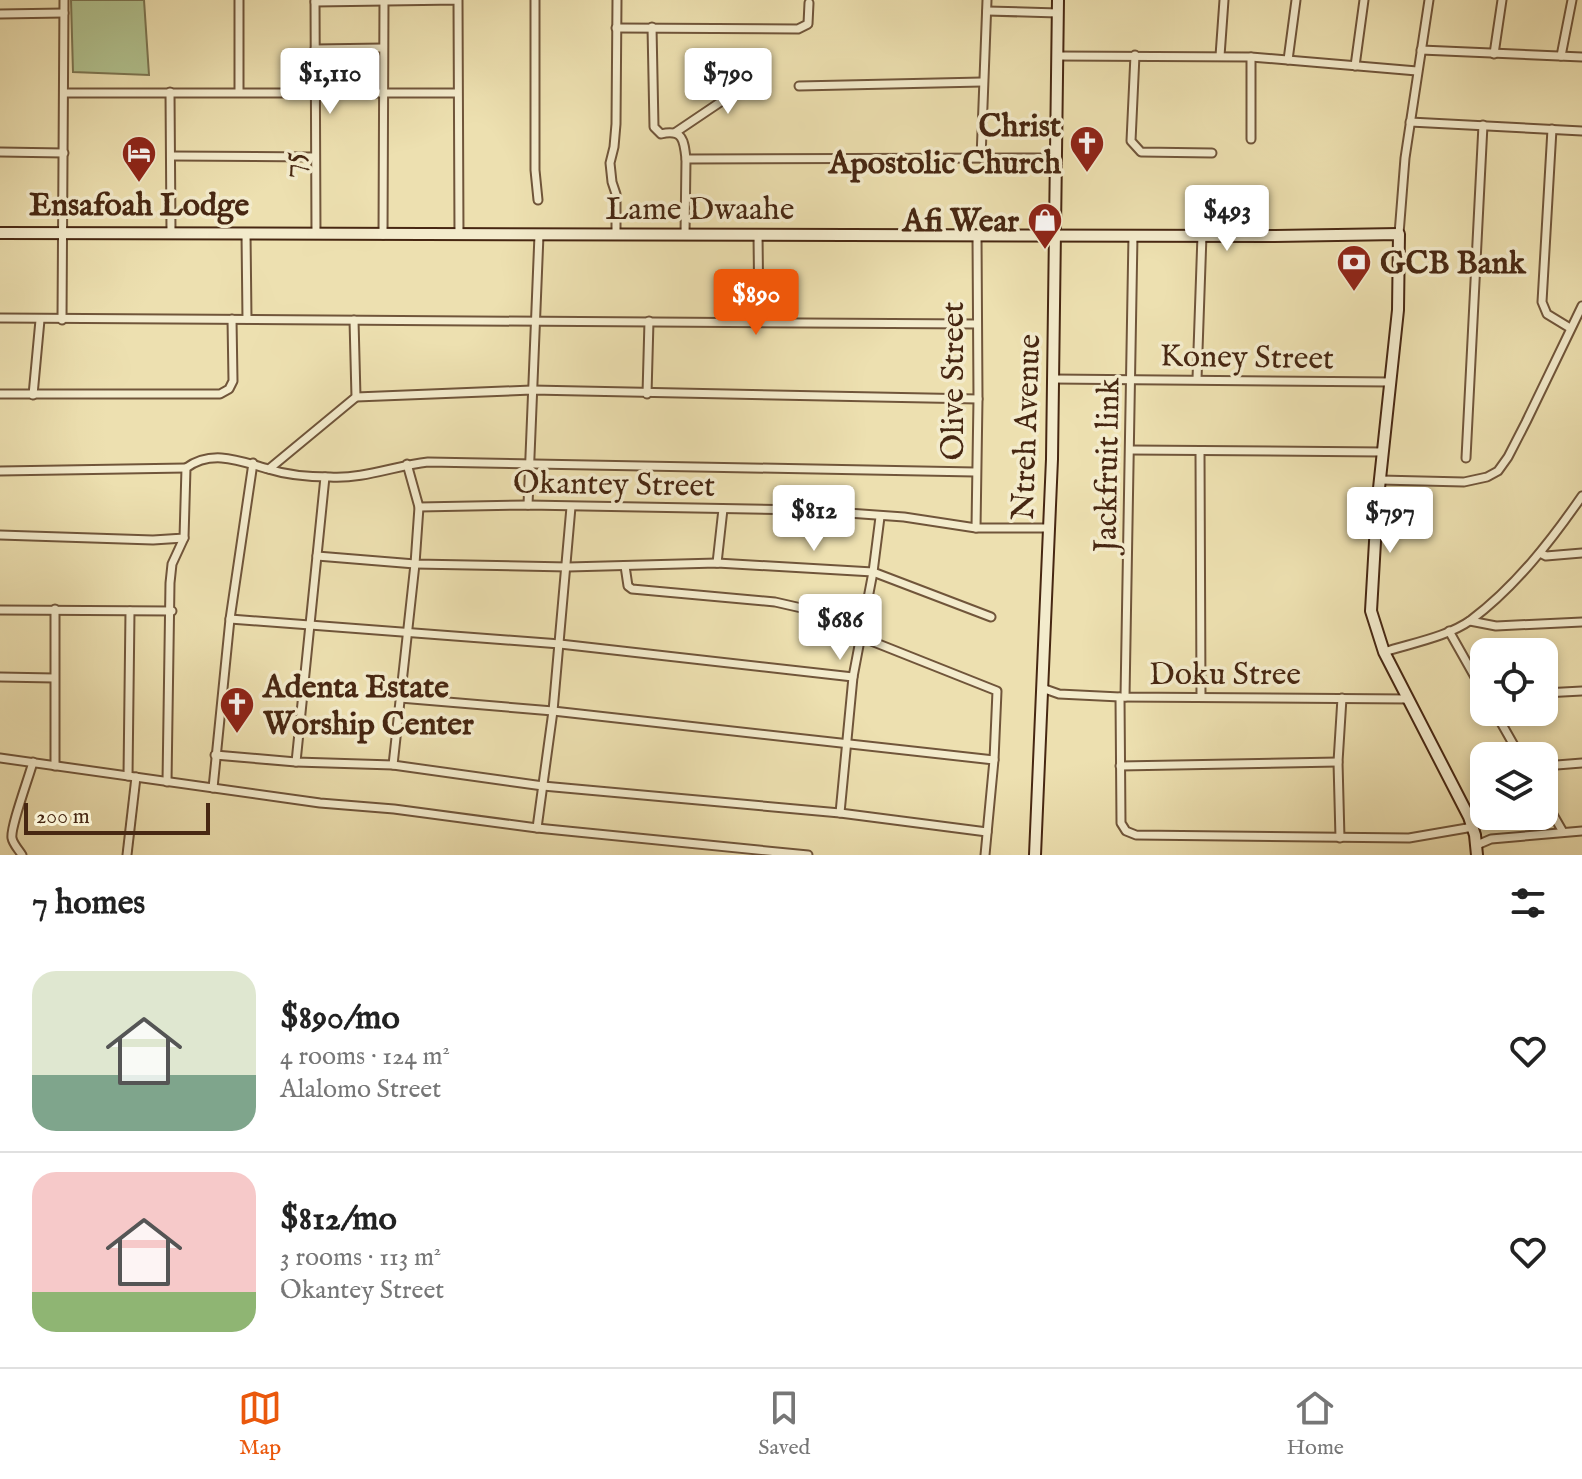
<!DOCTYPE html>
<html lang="en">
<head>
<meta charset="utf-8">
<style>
	:root { --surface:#fff; --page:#f6f6f6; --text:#222; --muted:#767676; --line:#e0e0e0; --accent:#ea580c }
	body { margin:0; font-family:"IM FELL English",serif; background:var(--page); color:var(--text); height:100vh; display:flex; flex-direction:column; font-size:30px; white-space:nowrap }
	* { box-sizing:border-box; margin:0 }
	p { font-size:26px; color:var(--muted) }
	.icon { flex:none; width:44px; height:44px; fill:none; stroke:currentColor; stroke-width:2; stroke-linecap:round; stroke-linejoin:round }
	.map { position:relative; height:855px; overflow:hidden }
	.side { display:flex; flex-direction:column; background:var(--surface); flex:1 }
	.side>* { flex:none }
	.fabs { position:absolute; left:1470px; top:638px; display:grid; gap:16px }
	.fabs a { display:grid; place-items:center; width:88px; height:88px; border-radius:16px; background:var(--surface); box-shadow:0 4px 12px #0003; font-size:40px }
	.scale { position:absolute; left:24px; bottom:20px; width:186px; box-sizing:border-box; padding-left:8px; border:4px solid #472712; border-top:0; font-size:22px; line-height:28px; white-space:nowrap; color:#472712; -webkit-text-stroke:6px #f3ebcc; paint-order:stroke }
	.price { position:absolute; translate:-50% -68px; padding:0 18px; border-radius:8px; background:#fff; color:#222; font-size:26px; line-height:52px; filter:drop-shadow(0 2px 4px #0008) }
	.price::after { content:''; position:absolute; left:50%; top:48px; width:24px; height:18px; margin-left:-12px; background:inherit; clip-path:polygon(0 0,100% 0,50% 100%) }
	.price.active { background:var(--accent); color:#fff }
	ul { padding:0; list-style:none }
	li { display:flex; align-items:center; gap:24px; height:200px; padding:0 32px }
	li+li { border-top:2px solid var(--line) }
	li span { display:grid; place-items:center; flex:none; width:224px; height:160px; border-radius:24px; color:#555 }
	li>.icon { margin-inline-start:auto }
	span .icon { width:96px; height:96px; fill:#fffc; stroke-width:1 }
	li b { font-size:34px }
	h2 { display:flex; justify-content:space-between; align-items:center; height:96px; padding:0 32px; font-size:34px }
	.menu { display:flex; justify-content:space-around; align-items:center; height:112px; border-top:2px solid var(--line); background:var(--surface); font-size:22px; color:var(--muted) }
	.menu a { display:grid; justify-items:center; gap:4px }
	.menu .active { color:var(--accent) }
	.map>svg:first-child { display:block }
</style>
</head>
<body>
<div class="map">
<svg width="1582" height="855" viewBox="0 0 1582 855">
	<rect width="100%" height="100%" fill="#ede0b0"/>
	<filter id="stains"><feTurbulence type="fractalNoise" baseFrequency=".0025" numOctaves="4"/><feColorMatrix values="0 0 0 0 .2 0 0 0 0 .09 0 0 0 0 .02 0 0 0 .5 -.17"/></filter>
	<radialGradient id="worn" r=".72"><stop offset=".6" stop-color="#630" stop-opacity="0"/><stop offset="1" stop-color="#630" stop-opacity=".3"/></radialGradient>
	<!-- green -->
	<polygon fill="#b2c390" stroke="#7c7551" stroke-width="2" points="71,0 144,0 149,75 73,72"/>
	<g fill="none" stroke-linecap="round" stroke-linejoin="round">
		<!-- street casing -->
		<g stroke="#70553a" stroke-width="11">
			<g id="street">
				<polyline points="239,0 239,92"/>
				<polyline points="315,0 316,234"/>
				<polyline points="535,0 535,170 538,200"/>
				<polyline points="315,2 458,0 459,235"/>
				<polyline points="987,11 1058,13"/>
				<polyline points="0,14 64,13"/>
				<path d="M652,27L654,127L661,134C683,129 684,140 686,159"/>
				<polyline points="616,28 798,29 808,24 809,3"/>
				<polyline points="315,49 383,48"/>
				<polyline points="1421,50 1582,57"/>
				<polyline points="1494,54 1502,0"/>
				<polyline points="1135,55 1131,141 1141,152 1212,153"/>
				<polyline points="1057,56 1251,57 1417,71"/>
				<polyline points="1220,56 1224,0"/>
				<polyline points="1561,56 1572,0"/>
				<polyline points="1251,57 1251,139"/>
				<polyline points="1288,60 1296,0"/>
				<polyline points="1355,66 1364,0"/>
				<polyline points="799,86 982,82"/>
				<polyline points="170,92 171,232"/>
				<polyline points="65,93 457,93"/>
				<polyline points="1410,122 1582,131"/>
				<polyline points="1552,129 1542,302 1547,314 1570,328"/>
				<polyline points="676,132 722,101 722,96 712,85"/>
				<polyline points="0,152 64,153"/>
				<polyline points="171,156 315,157"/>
				<polyline points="981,158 987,0"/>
				<polyline points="246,233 247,319"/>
				<polyline points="616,233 616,194 612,182 610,163 614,147 616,124 617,0"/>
				<polyline points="685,234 686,159 1055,158"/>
				<polyline points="758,234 759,322"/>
				<polyline points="1399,234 1405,158 1429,0"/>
				<polyline points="383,235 384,0"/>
				<polyline points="0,318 977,324"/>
				<polyline points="62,320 64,0"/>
				<polyline points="1053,379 1391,382"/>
				<polyline points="1197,379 1202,235"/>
				<polyline points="0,394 220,394 229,389 233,381 232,319"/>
				<polyline points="647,394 649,321"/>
				<polyline points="33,395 40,320"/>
				<polyline points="356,397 532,390 978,399"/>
				<polyline points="1130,450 1383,452"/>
				<polyline points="1200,452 1201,696"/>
				<polyline points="1466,458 1483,125"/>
				<polyline points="269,469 356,397 354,320"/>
				<polyline points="0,471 186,468"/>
				<polyline points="1380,480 1464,482 1487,477 1498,471 1508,457 1526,422 1582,306"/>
				<polyline points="528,505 539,235"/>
				<polyline points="419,507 528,505 806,510 904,517 976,528 1048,528"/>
				<polyline points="976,528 978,399 977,234"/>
				<path d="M0,535L153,540L184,538L186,468C212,449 240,461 268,469C287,475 310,477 330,477C364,479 394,466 428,462L975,472"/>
				<polyline points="1540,553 1546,556 1582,553"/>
				<polyline points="317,556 415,564 568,567 717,563 873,572 991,617"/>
				<polyline points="717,563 723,509"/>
				<polyline points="625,566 628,586 632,589 775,602 863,622"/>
				<polyline points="55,609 55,766"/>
				<polyline points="0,610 172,611"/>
				<polyline points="230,619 560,644 853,677"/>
				<polyline points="1470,621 1496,626 1582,622"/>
				<polyline points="1449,631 1484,693"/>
				<polyline points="861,637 997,691 994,760 985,855"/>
				<path d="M1384,652C1412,643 1447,637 1471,620C1515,587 1551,541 1582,496"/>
				<polyline points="0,677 54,678"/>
				<polyline points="1042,688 1059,694 1120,697 1408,699"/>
				<polyline points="1544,693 1582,691"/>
				<polyline points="1120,697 1121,823 1126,831 1136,835 1409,838 1473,827"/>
				<polyline points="1125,697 1133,235"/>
				<polyline points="400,698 553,711 994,760"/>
				<polyline points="1495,712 1520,756"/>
				<polyline points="215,755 296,762 393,765 543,786 840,813 987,832"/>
				<polyline points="0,758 320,803 394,809 537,828 808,855"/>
				<polyline points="296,762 325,477"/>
				<polyline points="393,765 415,564 419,507 407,464"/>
				<polyline points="1120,766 1338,762"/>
				<polyline points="1544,766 1582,763"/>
				<polyline points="128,776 130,611"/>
				<polyline points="167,782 170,583 172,564 184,538"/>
				<polyline points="213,788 230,619 253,463"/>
				<polyline points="1544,799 1563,832"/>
				<polyline points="840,813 853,677 873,572 880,517"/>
				<polyline points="537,828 553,711 571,507"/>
				<polyline points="1340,838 1338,762 1342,698"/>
				<polyline points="1477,845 1491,839 1582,831"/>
				<path d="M22,855C19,850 13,844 12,838C10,828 29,777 33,762"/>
				<polyline points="127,855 136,777"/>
			</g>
		</g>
		<!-- secondary casing -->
		<g stroke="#472712" stroke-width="14">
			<g id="secondary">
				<polyline points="0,233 1275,236 1399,234 1398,310 1377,507 1371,611 1384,652 1469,817 1475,835 1477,855"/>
				<polyline points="1035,855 1052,459 1058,0"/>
			</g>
		</g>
		<!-- street -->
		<use href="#street" stroke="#f3ebcc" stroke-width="7"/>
		<!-- secondary -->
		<use href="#secondary" stroke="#f3ebcc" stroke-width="10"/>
	</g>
	<!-- icons -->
	<defs>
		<g id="church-pin" transform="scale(1.8)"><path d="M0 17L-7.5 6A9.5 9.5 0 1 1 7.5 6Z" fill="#8f2418" stroke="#f3ebcc"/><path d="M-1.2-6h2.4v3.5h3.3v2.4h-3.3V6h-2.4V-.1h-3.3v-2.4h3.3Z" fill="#fff"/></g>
		<g id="hotel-pin" transform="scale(1.8)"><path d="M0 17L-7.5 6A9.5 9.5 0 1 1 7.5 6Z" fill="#8f2418" stroke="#f3ebcc"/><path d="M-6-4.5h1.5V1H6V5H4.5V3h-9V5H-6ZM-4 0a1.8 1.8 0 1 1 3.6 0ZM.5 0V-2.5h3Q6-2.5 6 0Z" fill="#fff"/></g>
		<g id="shop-pin" transform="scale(1.8)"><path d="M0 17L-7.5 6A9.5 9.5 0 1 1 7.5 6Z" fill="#8f2418" stroke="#f3ebcc"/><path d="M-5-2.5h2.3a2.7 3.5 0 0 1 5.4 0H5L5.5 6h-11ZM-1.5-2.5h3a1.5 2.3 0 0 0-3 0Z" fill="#fff"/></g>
		<g id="bank-pin" transform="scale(1.8)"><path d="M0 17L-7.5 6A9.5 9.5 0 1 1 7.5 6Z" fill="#8f2418" stroke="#f3ebcc"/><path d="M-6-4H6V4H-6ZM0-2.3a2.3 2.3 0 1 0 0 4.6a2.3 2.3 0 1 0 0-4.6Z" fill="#fff"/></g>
	</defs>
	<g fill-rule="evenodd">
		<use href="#church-pin" x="1087" y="143"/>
		<use href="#hotel-pin" x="139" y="153"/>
		<use href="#shop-pin" x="1045" y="220"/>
		<use href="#bank-pin" x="1354" y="262"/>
		<use href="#church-pin" x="237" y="704"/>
	</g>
	<g text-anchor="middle" stroke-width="7" stroke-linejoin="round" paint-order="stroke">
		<!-- poi labels -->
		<g font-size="32" font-weight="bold" fill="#472712" stroke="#f3ebcc" text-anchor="end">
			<text x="1061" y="136">Christ<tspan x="1061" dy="37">Apostolic Church</tspan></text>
			<text x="139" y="215" text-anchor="middle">Ensafoah Lodge</text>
			<text x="1019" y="231">Afi Wear</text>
			<text x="1380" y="273" text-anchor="start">GCB Bank</text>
			<text x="263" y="697" text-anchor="start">Adenta Estate<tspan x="263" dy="37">Worship Center</tspan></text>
		</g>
		<!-- street labels -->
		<g font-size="32" fill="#472712" stroke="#f3ebcc">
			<text transform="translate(291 165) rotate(-91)" y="11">75</text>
			<text x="700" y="219">Lame Dwaahe</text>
			<text transform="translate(1247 356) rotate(1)" y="11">Koney Street</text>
			<text transform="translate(952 381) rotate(-90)" y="11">Olive Street</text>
			<text transform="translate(1025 427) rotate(-88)" y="11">Ntreh Avenue</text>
			<text transform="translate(1106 465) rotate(-89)" y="11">Jackfruit link</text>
			<text transform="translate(614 483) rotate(1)" y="11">Okantey Street</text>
			<text x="1225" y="684">Doku Stree</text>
		</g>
	</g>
	<rect width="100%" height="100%" filter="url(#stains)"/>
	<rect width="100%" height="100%" fill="url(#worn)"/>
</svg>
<div class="fabs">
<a><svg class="icon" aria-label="locate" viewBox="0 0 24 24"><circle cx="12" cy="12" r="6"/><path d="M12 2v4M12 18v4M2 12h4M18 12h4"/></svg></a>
<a><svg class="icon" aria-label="layers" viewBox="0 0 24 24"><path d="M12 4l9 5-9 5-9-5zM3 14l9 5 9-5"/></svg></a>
</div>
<div class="scale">200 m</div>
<b class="price" style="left:330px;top:116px">$1,110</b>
<b class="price" style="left:728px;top:116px">$790</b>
<b class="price" style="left:1227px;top:253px">$493</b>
<b class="price active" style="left:756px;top:337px">$890</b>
<b class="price" style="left:814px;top:553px">$812</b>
<b class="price" style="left:1390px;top:555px">$797</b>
<b class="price" style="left:840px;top:662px">$686</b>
</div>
<section class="side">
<h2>7 homes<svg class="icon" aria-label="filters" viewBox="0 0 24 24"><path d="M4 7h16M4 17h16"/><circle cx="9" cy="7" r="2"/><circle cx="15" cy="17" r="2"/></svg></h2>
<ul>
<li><span style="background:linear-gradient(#dfe7d0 65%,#7fa58c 0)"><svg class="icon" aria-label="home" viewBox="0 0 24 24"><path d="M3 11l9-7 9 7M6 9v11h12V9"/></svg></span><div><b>$890/mo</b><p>4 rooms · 124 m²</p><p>Alalomo Street</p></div><svg class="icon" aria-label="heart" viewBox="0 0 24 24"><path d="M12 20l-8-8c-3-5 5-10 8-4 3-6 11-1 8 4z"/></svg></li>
<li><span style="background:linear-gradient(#f6c9c9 75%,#8fb573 0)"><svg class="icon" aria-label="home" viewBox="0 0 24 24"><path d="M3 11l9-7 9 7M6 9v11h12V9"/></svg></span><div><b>$812/mo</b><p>3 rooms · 113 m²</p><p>Okantey Street</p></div><svg class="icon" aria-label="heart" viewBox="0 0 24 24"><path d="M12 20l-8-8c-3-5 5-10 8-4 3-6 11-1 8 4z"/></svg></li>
</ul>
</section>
<nav class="menu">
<a class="active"><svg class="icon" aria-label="map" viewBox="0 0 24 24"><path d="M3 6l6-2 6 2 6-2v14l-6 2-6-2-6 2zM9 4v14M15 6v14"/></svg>Map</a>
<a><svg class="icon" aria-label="saved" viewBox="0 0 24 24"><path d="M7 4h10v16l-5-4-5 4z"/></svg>Saved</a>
<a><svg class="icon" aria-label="home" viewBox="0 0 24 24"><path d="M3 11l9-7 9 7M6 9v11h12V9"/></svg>Home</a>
</nav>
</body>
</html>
